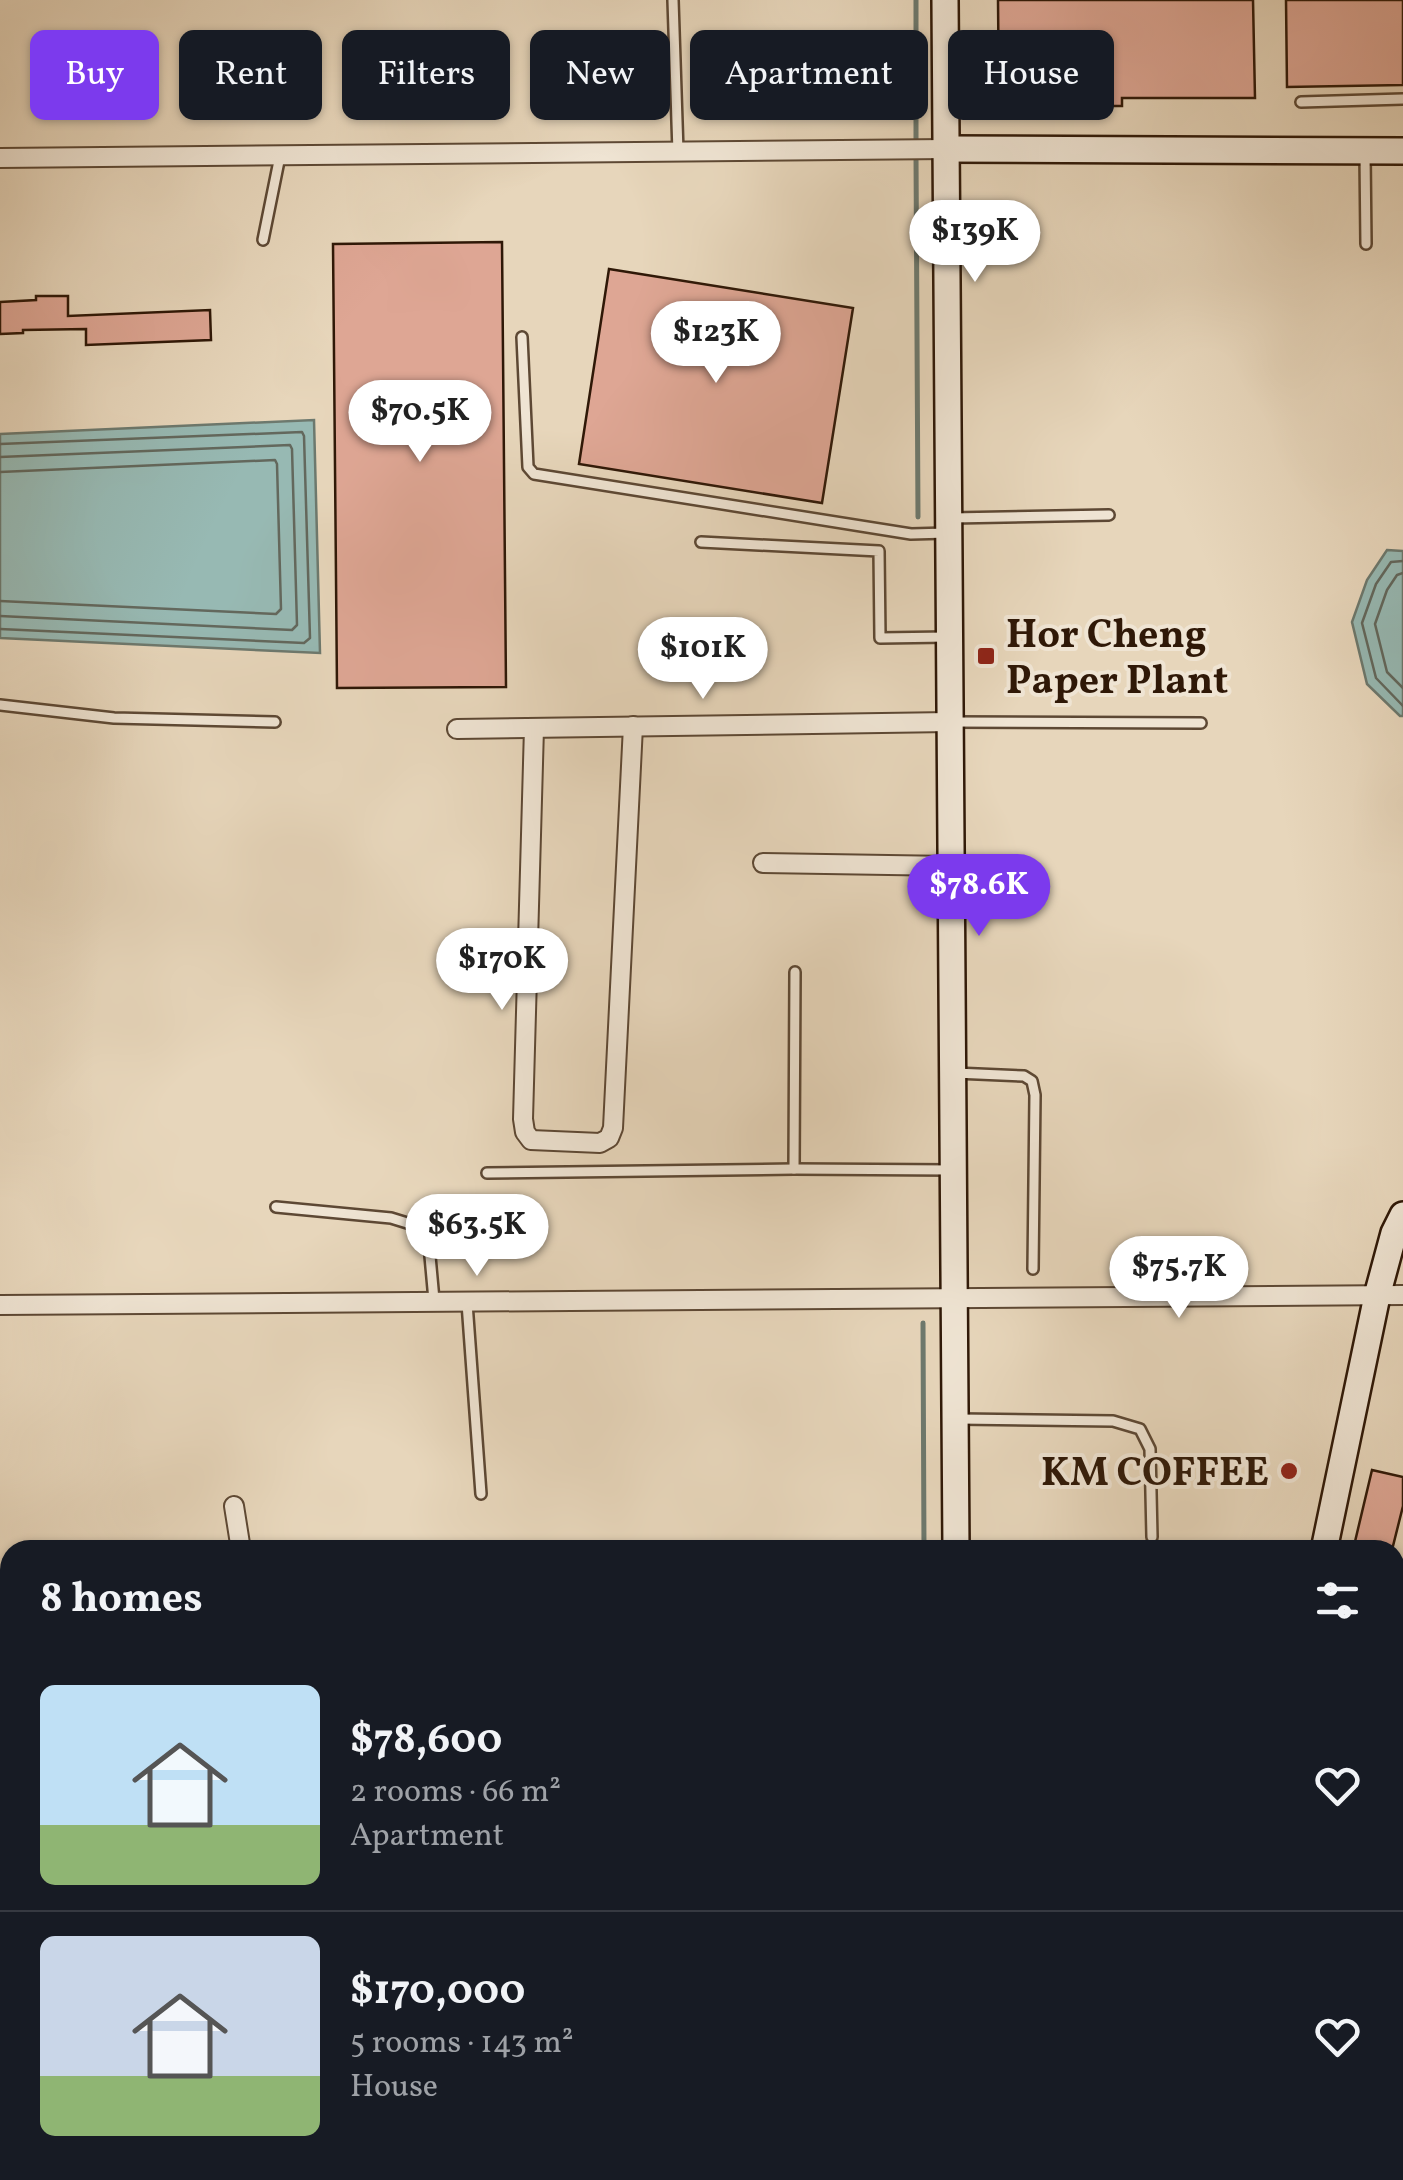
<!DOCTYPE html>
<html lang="en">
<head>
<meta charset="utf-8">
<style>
	:root { --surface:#171b24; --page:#242831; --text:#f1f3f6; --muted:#9ea1a6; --line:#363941; --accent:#7c3aed }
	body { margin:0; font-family:Vollkorn,serif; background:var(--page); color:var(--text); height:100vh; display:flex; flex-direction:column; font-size:38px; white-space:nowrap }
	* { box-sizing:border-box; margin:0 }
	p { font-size:32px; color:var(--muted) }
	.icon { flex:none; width:55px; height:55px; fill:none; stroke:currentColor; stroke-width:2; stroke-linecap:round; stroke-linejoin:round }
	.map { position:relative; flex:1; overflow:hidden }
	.side { position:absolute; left:0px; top:1540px; width:1405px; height:640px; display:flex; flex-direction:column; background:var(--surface); border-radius:30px 30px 0 0; box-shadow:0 2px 8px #0004 }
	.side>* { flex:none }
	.banner { position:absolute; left:30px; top:30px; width:1345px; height:90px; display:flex; gap:20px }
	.price { position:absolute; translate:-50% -85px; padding:0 22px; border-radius:35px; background:#fff; color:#222; font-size:32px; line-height:65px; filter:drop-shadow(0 2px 5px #0008) }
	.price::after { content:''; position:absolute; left:50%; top:60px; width:30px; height:22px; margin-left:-15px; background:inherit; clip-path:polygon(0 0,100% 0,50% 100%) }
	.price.selected { background:var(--accent); color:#fff }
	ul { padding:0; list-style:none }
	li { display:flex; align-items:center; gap:30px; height:250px; padding:0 40px }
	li+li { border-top:2px solid var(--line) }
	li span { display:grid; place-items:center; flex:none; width:280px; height:200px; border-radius:15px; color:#555 }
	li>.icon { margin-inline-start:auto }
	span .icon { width:120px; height:120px; fill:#fffc; stroke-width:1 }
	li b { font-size:42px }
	h2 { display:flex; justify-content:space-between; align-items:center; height:120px; padding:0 40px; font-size:42px }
	.pill { padding:0 35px; border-radius:15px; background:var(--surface); box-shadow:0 2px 8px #0004; font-size:35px; line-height:90px }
	.pill.selected { background:var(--accent); color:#fff }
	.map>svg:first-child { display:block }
</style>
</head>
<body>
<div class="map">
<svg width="1403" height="2180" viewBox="0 0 1403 2180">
	<rect width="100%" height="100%" fill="#e7d6bb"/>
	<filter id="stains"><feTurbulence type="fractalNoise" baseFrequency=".002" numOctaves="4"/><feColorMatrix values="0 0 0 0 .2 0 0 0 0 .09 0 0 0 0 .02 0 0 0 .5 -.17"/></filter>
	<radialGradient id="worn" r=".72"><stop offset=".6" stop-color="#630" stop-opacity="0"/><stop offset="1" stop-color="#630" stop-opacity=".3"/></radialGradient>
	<!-- water -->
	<g fill="#97b9b3" stroke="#6d796e" stroke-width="2.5">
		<polygon points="314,420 320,653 0,638 0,434"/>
		<polygon points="1387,550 1403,551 1403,716 1400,716 1367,684 1352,622 1367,580"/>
	</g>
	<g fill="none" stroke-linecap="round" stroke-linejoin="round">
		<!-- shore -->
		<g stroke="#63685d" stroke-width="2.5">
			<polyline points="0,444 302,432 304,436 310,638 304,643 0,629"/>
			<polyline points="0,457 290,445 292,449 297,625 292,630 0,616"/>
			<polyline points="0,472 275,460 277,464 281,609 276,614 0,601"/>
			<polyline points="1403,561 1391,562 1376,584 1362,623 1376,678 1403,706"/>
			<polyline points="1403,573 1397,575 1387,590 1375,624 1387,672 1403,688"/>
		</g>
		<!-- stream -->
		<g stroke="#6d796e" stroke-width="5">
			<polyline points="916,0 916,144"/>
			<polyline points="916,155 918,517"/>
			<polyline points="923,1323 924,1550"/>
			<polyline points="927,2170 928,2180"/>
		</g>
	</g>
	<!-- building -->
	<g fill="#dea694" stroke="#2f1807" stroke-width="2.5">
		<polygon points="998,0 1253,0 1255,98 1122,98 1122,106 999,106"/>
		<polygon points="1286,0 1403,0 1403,85 1287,87"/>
		<polygon points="502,242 506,687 337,688 333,244"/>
		<polygon points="609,269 853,308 822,503 579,464"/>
		<polygon points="36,296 68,296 68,316 210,310 211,340 86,345 86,329 23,330 23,333 0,334 0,302 36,300"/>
		<polygon points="1372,1470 1403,1477 1403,1506 1392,1550 1353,1550"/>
	</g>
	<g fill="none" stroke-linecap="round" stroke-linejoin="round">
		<!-- lane casing -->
		<g stroke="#5d4834" stroke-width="14">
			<g id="lane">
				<polyline points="673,0 678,152"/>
				<polyline points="1301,102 1403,99"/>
				<polyline points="1365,154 1366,244"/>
				<polyline points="263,240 280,156"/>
				<polyline points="522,337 528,467 534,474 911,534 947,533"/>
				<polyline points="952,518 1109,515"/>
				<polyline points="701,542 879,551 880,638 947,637"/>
				<polyline points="0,705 114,718 275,722"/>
				<polyline points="953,722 1201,723"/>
				<polyline points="955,1073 1024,1076 1032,1081 1035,1095 1033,1269"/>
				<polyline points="794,1169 795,972"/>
				<polyline points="487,1173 794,1169 952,1170"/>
				<polyline points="276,1207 391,1218 417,1226 429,1245 434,1300"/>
				<polyline points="467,1303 481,1494"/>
				<polyline points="959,1419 1113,1421 1140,1429 1150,1449 1152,1537"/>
				<polyline points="0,1906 10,1906"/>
				<polyline points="130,2170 130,2180"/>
			</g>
		</g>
		<!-- street casing -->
		<g stroke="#5d4834" stroke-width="22">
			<g id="street">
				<polyline points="0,158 946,149"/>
				<polyline points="534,728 523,1119 525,1132 531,1140 600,1143 609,1138 613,1128 633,726"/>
				<polyline points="457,729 950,722"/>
				<polyline points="763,863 951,866"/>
				<polyline points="0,1305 1403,1295"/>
				<polyline points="234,1506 241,1550"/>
				<polyline points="1395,1613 1403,1613"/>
				<polyline points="1395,1899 1403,1899"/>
				<polyline points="1395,1922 1403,1952"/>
				<polyline points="1395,2036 1403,2036"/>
				<polyline points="298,2180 298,2170"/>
				<polyline points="1291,2180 1294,2170"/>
			</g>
		</g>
		<!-- secondary casing -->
		<g stroke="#2f1807" stroke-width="30">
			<g id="secondary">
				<polyline points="945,0 956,1550"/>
				<polyline points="946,149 1403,151"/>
				<polyline points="1324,1550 1377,1296 1394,1233 1403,1215"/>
				<polyline points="962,2170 962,2180"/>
				<polyline points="1139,2180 1142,2170"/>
			</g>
		</g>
		<!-- lane -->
		<use href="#lane" stroke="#efe4d3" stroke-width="9"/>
		<!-- street -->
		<use href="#street" stroke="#efe4d3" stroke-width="18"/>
		<!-- secondary -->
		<use href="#secondary" stroke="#efe4d3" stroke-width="25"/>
	</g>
	<!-- markers -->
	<g fill="#8f2418" stroke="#efe4d3" stroke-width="4">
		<rect x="976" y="646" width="20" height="20" rx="5"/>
		<circle cx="1289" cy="1471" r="10"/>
	</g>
	<g text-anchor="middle" stroke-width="8" stroke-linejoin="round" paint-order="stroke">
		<!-- poi labels -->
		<g font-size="40" font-weight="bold" fill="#2f1807" stroke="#efe4d3" text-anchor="start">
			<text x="1006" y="647">Hor Cheng<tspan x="1006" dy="46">Paper Plant</tspan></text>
			<text x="1269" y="1485" text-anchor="end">KM COFFEE</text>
		</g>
	</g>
	<rect width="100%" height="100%" filter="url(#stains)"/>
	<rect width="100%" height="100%" fill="url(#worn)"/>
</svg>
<b class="price" style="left:975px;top:285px">$139K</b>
<b class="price" style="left:716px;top:386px">$123K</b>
<b class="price" style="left:420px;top:465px">$70.5K</b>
<b class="price" style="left:703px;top:702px">$101K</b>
<b class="price selected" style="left:979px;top:939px">$78.6K</b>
<b class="price" style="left:502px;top:1013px">$170K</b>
<b class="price" style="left:477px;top:1279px">$63.5K</b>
<b class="price" style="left:1179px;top:1321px">$75.7K</b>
<div class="banner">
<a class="pill selected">Buy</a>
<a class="pill">Rent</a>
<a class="pill">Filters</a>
<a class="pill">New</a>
<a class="pill">Apartment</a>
<a class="pill">House</a>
</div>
<section class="side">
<h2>8 homes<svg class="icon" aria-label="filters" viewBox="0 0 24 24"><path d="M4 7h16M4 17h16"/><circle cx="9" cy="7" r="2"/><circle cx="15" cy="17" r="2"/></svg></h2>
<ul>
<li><span style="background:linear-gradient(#bfe0f5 70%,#8fb573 0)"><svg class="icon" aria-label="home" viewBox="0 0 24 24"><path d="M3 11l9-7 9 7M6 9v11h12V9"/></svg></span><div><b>$78,600</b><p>2 rooms · 66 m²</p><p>Apartment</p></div><svg class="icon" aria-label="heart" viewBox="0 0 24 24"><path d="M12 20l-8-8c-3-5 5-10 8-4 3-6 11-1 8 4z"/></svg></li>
<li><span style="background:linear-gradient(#c9d6e8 70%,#8fb573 0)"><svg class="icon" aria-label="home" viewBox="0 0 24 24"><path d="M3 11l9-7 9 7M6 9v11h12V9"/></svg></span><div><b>$170,000</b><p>5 rooms · 143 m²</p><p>House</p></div><svg class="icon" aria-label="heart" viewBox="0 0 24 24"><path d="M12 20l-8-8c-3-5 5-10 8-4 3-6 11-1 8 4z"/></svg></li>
</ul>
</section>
</div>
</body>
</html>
